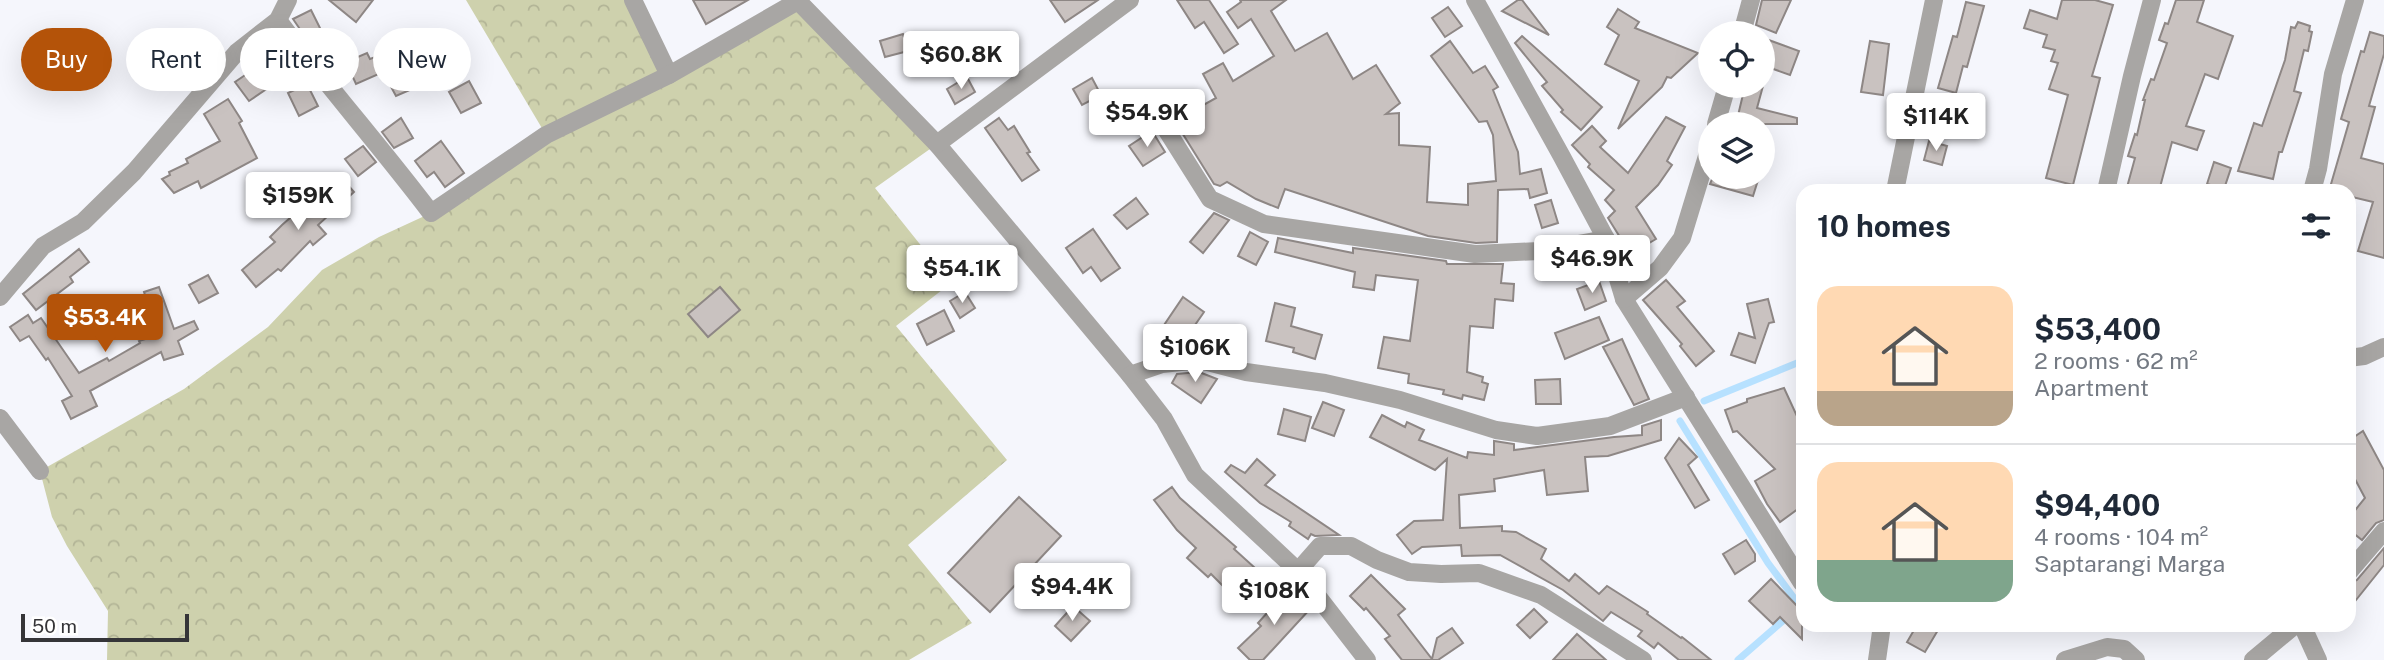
<!DOCTYPE html>
<html lang="en">
<head>
<meta charset="utf-8">
<style>
	:root { --surface:#fff; --page:#f2f2f3; --text:#1f2937; --muted:#747a83; --line:#e0e1e3; --accent:#b45309 }
	body { margin:0; font-family:"Public Sans",sans-serif; background:var(--page); color:var(--text); height:100vh; display:flex; flex-direction:column; font-size:26px; white-space:nowrap }
	* { box-sizing:border-box; margin:0 }
	p { font-size:23px; color:var(--muted) }
	.icon { flex:none; width:38px; height:38px; fill:none; stroke:currentColor; stroke-width:2; stroke-linecap:round; stroke-linejoin:round }
	.map { position:relative; flex:1; overflow:hidden }
	.side { position:absolute; left:1796px; top:184px; width:560px; height:448px; display:flex; flex-direction:column; background:var(--surface); border-radius:21px; box-shadow:0 7px 28px #0002 }
	.side>* { flex:none }
	.hud { position:absolute; left:21px; top:28px; width:665px; height:63px; display:flex; gap:14px }
	.tools { position:absolute; left:1698px; top:21px; display:grid; gap:14px }
	.tools a { display:grid; place-items:center; width:77px; height:77px; border-radius:50%; background:var(--surface); box-shadow:0 7px 28px #0002; font-size:35px }
	.scale { position:absolute; left:21px; bottom:18px; width:168px; box-sizing:border-box; padding-left:7px; border:4px solid #353538; border-top:0; font-size:19px; line-height:24px; white-space:nowrap; color:#353538; -webkit-text-stroke:5px #fff; paint-order:stroke }
	.price { position:absolute; translate:-50% -60px; padding:0 16px; border-radius:7px; background:#fff; color:#222; font-size:23px; line-height:46px; filter:drop-shadow(0 2px 4px #0008) }
	.price::after { content:''; position:absolute; left:50%; top:42px; width:21px; height:16px; margin-left:-10px; background:inherit; clip-path:polygon(0 0,100% 0,50% 100%) }
	.price.active { background:var(--accent); color:#fff }
	ul { padding:0; list-style:none }
	li { display:flex; align-items:center; gap:21px; height:175px; padding:0 21px }
	li+li { border-top:2px solid var(--line) }
	li span { display:grid; place-items:center; flex:none; width:196px; height:140px; border-radius:21px; color:#555 }
	li>.icon { margin-inline-start:auto }
	span .icon { width:84px; height:84px; fill:#fffc; stroke-width:1 }
	li b { font-size:30px }
	h2 { display:flex; justify-content:space-between; align-items:center; height:84px; padding:0 21px; font-size:30px }
	.tag { padding:0 24px; border-radius:32px; background:var(--surface); box-shadow:0 7px 28px #0002; font-size:24px; line-height:63px }
	.tag.active { background:var(--accent); color:#fff }
	.map>svg:first-child { display:block }
</style>
</head>
<body>
<div class="map">
<svg width="2384" height="660" viewBox="0 0 2384 660">
	<defs>
		<pattern id="forest-crowns" width="20" height="18" patternUnits="userSpaceOnUse" patternTransform="scale(1.75)"><rect width="20" height="18" fill="#ced1ad"/><path d="M2 6a3 3 0 1 1 6 0M12 15a3 3 0 1 1 6 0" fill="none" stroke="#b2b496"/></pattern>
	</defs>
	<rect width="100%" height="100%" fill="#f5f6fc"/>
	<!-- forest -->
	<polygon fill="url(#forest-crowns)" points="466,0 633,0 669,74 798,1 937,144 875,188 951,283 896,326 1007,460 908,545 972,623 909,660 107,660 108,611 67,546 52,517 40,471 184,389 268,327 322,270 379,237 431,213 546,135"/>
	<g fill="none" stroke-linecap="round" stroke-linejoin="round">
		<!-- stream -->
		<g stroke="#b7e1ff" stroke-width="7">
			<polyline points="1704,401 1802,361"/>
			<polyline points="1680,421 1768,563 1800,606 1738,660"/>
		</g>
	</g>
	<!-- building -->
	<g fill="#c9c2c0" stroke="#8e8785" stroke-width="2">
		<polygon points="329,0 373,0 356,22"/>
		<polygon points="693,0 748,0 706,24"/>
		<polygon points="1050,0 1098,0 1065,22"/>
		<polygon points="1177,0 1209,0 1238,44 1224,53 1204,22 1195,28"/>
		<polygon points="1240,0 1286,0 1271,11 1295,51 1327,33 1353,79 1376,65 1400,103 1386,114 1399,113 1399,145 1430,147 1427,202 1468,205 1468,184 1496,181 1493,135 1487,121 1479,122 1431,56 1450,41 1473,73 1485,66 1498,87 1493,90 1518,152 1520,174 1541,169 1547,193 1530,198 1528,189 1498,190 1497,242 1476,243 1428,236 1285,189 1278,208 1256,199 1227,182 1220,186 1214,184 1181,131 1193,124 1187,114 1216,98 1203,74 1223,63 1233,81 1274,56 1251,19 1238,28 1227,12 1241,2"/>
		<polygon points="1518,0 1522,0 1549,35 1502,11"/>
		<polygon points="1762,0 1791,0 1776,33 1756,25"/>
		<polygon points="2062,0 2095,0 2113,5 2092,76 2100,78 2073,185 2046,178 2068,95 2049,89 2058,63 2051,61 2055,50 2043,47 2047,35 2024,28 2030,10 2057,19"/>
		<polygon points="2176,0 2204,0 2197,22 2233,36 2218,79 2205,74 2186,126 2204,131 2197,150 2172,142 2159,191 2126,191 2135,158 2128,156 2135,134 2137,135 2145,100 2143,100 2151,79 2154,80 2167,43 2159,40 2165,23 2168,24"/>
		<polygon points="1966,2 1984,6 1967,67 1963,66 1956,93 1938,88 1953,36 1957,37"/>
		<polygon points="1448,7 1462,26 1445,37 1432,18"/>
		<polygon points="1618,9 1639,22 1635,28 1698,53 1671,78 1667,77 1662,87 1618,129 1639,81 1605,64 1619,35 1607,27"/>
		<polygon points="311,10 321,30 306,38 293,19"/>
		<polygon points="2298,22 2310,26 2309,31 2312,32 2308,51 2304,50 2294,91 2301,93 2282,152 2279,152 2273,179 2238,171 2254,123 2262,126 2285,60 2291,27 2295,28"/>
		<polygon points="2370,32 2384,36 2384,54 2369,106 2375,107 2361,158 2384,164 2384,258 2358,251 2373,202 2348,196 2348,191 2329,191 2349,122 2341,119 2361,51 2364,52"/>
		<polygon points="180,34 198,39 190,67 172,62"/>
		<polygon points="903,34 908,51 885,57 880,41"/>
		<polygon points="1522,36 1602,107 1581,130 1561,112 1563,110 1542,86 1547,82 1515,43"/>
		<polygon points="1766,39 1799,51 1790,75 1762,65 1762,50"/>
		<polygon points="1870,41 1889,44 1883,95 1861,92"/>
		<polygon points="409,45 414,57 399,64 412,89 396,96 383,72 356,84 346,62 367,53 370,59"/>
		<polygon points="254,69 268,88 249,101 235,82"/>
		<polygon points="967,77 975,92 955,104 947,89"/>
		<polygon points="1092,78 1101,95 1082,105 1073,89"/>
		<polygon points="469,81 481,103 461,113 449,92"/>
		<polygon points="307,84 318,106 299,116 288,93"/>
		<polygon points="1745,86 1763,86 1757,108 1797,118 1797,124 1736,124"/>
		<polygon points="228,99 242,121 239,123 257,158 201,188 198,181 174,193 162,179 170,175 169,172 188,163 186,159 220,141 204,114"/>
		<polygon points="1666,117 1685,127 1667,161 1672,165 1658,185 1636,207 1656,239 1639,249 1631,237 1623,242 1608,218 1615,211 1605,200 1614,190 1588,167 1590,164 1572,145 1592,126 1606,141 1600,147 1628,173"/>
		<polygon points="401,118 413,138 394,148 382,132"/>
		<polygon points="999,118 1008,130 1014,126 1030,152 1027,153 1039,170 1022,181 985,128"/>
		<polygon points="1152,131 1165,152 1143,166 1129,146"/>
		<polygon points="441,141 464,173 445,187 434,172 427,177 415,161"/>
		<polygon points="1929,141 1947,146 1942,165 1924,160"/>
		<polygon points="363,146 376,162 358,176 345,159"/>
		<polygon points="2214,162 2231,168 2224,189 2207,184"/>
		<polygon points="339,175 354,192 318,225 326,234 313,245 310,241 281,271 278,269 256,287 242,270 275,242 270,237 282,225"/>
		<polygon points="1713,177 1759,177 1753,196 1710,184"/>
		<polygon points="1136,198 1148,214 1127,229 1114,215"/>
		<polygon points="1551,200 1558,223 1542,228 1535,205"/>
		<polygon points="1214,213 1229,220 1203,253 1190,242"/>
		<polygon points="1093,229 1120,268 1101,281 1091,267 1083,273 1066,248"/>
		<polygon points="1250,232 1268,242 1256,265 1238,256"/>
		<polygon points="1278,238 1353,253 1353,248 1446,261 1447,264 1503,264 1501,283 1514,284 1513,301 1495,299 1493,328 1470,326 1467,372 1483,377 1482,382 1488,384 1484,400 1463,395 1462,399 1443,394 1444,390 1408,383 1409,374 1378,368 1384,337 1410,341 1418,280 1376,275 1374,290 1353,287 1355,272 1275,252"/>
		<polygon points="79,249 89,262 70,277 73,282 36,310 23,294"/>
		<polygon points="1583,255 1585,272 1563,274 1562,258"/>
		<polygon points="208,275 218,293 199,303 189,285"/>
		<polygon points="1666,280 1685,301 1677,307 1714,351 1696,366 1680,346 1682,344 1643,300"/>
		<polygon points="1599,281 1606,301 1585,310 1577,289"/>
		<polygon points="159,287 174,329 194,321 198,329 178,341 183,354 164,360 161,352 90,391 97,406 71,419 62,401 72,396 48,358 46,360 29,336 20,341 10,327 28,315 33,323 41,318 79,373 107,358 109,361 140,343 139,341 155,336 153,329 156,328 144,292"/>
		<polygon points="720,287 740,310 708,337 688,314"/>
		<polygon points="965,292 975,308 960,318 950,301"/>
		<polygon points="1183,297 1204,312 1179,348 1158,334"/>
		<polygon points="1768,299 1774,322 1769,323 1755,363 1731,355 1739,333 1755,338 1747,304"/>
		<polygon points="1275,303 1295,308 1291,326 1322,335 1315,359 1293,352 1294,348 1266,341"/>
		<polygon points="944,310 954,331 927,345 917,324"/>
		<polygon points="1599,317 1609,340 1565,359 1555,333"/>
		<polygon points="1622,339 1649,399 1634,405 1603,347"/>
		<polygon points="1199,372 1217,379 1201,403 1172,383 1177,374"/>
		<polygon points="1560,379 1561,404 1536,404 1535,380"/>
		<polygon points="1784,388 1802,427 1802,506 1780,522 1767,504 1755,481 1775,469 1737,431 1733,432 1725,410 1747,402 1747,399"/>
		<polygon points="1323,402 1344,410 1334,436 1312,428"/>
		<polygon points="1284,409 1311,417 1305,441 1278,434"/>
		<polygon points="1382,415 1405,427 1407,422 1424,430 1419,440 1467,458 1468,452 1494,455 1494,441 1514,444 1514,450 1614,437 1642,435 1642,426 1661,420 1661,440 1608,456 1585,457 1588,491 1547,495 1544,470 1494,479 1495,491 1459,495 1460,528 1502,526 1502,531 1516,532 1546,549 1541,559 1569,581 1575,574 1599,594 1607,586 1648,612 1647,614 1681,638 1682,637 1711,660 1679,660 1658,643 1654,648 1638,636 1642,631 1611,612 1603,621 1563,590 1500,555 1462,556 1461,545 1422,547 1412,554 1397,535 1414,521 1443,520 1447,459 1435,470 1370,437"/>
		<polygon points="2363,431 2384,470 2384,520 2376,523 2362,540 2348,529 2348,519 2365,498 2348,466 2348,441"/>
		<polygon points="1679,438 1697,457 1688,465 1709,500 1695,508 1665,458"/>
		<polygon points="1257,459 1275,475 1265,485 1339,535 1315,536 1311,534 1308,539 1289,526 1291,522 1260,503 1225,472 1231,465 1245,473"/>
		<polygon points="1172,487 1180,498 1236,547 1234,549 1255,568 1244,579 1247,582 1234,597 1211,574 1208,577 1187,558 1196,548 1177,530 1154,500"/>
		<polygon points="1019,497 1061,536 990,612 948,573"/>
		<polygon points="1746,540 1755,554 1755,561 1735,574 1723,554"/>
		<polygon points="2384,548 2384,565 2348,610 2348,584 2357,580"/>
		<polygon points="1082,567 1097,581 1078,601 1063,586"/>
		<polygon points="1371,575 1405,609 1398,615 1432,659 1437,638 1452,628 1463,643 1438,660 1402,660 1385,639 1390,636 1366,608 1364,610 1350,596"/>
		<polygon points="1771,579 1802,611 1802,639 1780,617 1773,624 1749,601"/>
		<polygon points="1288,590 1310,609 1263,660 1250,660 1238,648 1261,626 1258,623"/>
		<polygon points="1073,606 1090,621 1071,641 1055,626"/>
		<polygon points="1534,609 1547,622 1530,638 1517,625"/>
		<polygon points="1917,625 1941,625 1925,652 1907,642"/>
		<polygon points="1577,634 1606,660 1553,660"/>
	</g>
	<g fill="none" stroke-linecap="round" stroke-linejoin="round">
		<!-- minor -->
		<g stroke="#a8a6a4" stroke-width="18">
			<polyline points="633,0 669,75"/>
			<polyline points="1475,0 1561,155 1606,239 1624,299 1802,583"/>
			<path d="M278,20C327,86 381,147 431,213L546,135L669,75L798,1L937,144L1130,375L1164,419L1195,475L1298,571L1367,660"/>
			<polyline points="1742,33 1751,0"/>
			<polyline points="1157,115 1210,199 1264,224 1475,254 1539,251 1606,239"/>
			<polyline points="1716,124 1727,86"/>
			<polyline points="937,144 1130,0"/>
			<polyline points="1895,191 1934,0"/>
			<polyline points="2106,191 2132,76 2152,0"/>
			<polyline points="2312,191 2318,169 2333,74 2355,0"/>
			<polyline points="0,297 43,246 83,222 134,172 237,52 278,20 288,0"/>
			<polyline points="1624,299 1660,268 1682,238 1710,146"/>
			<polyline points="2348,358 2364,356 2384,347"/>
			<polyline points="1130,375 1162,364 1200,360 1246,372 1325,383 1400,400 1496,430 1537,436 1610,426 1686,397"/>
			<polyline points="0,418 40,471"/>
			<polyline points="1298,571 1320,546 1351,546 1377,560 1409,572 1441,574 1479,573 1541,595 1643,660"/>
			<polyline points="2348,573 2384,531"/>
			<polyline points="2302,625 2318,660"/>
			<polyline points="1877,660 1882,625"/>
			<polyline points="2065,660 2107,647 2124,649 2136,660"/>
			<polyline points="2253,660 2295,625"/>
		</g>
	</g>
</svg>
<div class="tools">
<a><svg class="icon" aria-label="locate" viewBox="0 0 24 24"><circle cx="12" cy="12" r="6"/><path d="M12 2v4M12 18v4M2 12h4M18 12h4"/></svg></a>
<a><svg class="icon" aria-label="layers" viewBox="0 0 24 24"><path d="M12 4l9 5-9 5-9-5zM3 14l9 5 9-5"/></svg></a>
</div>
<div class="scale">50 m</div>
<b class="price" style="left:961px;top:91px">$60.8K</b>
<b class="price" style="left:1147px;top:149px">$54.9K</b>
<b class="price" style="left:1936px;top:153px">$114K</b>
<b class="price" style="left:298px;top:232px">$159K</b>
<b class="price" style="left:1592px;top:295px">$46.9K</b>
<b class="price" style="left:962px;top:305px">$54.1K</b>
<b class="price active" style="left:105px;top:354px">$53.4K</b>
<b class="price" style="left:1195px;top:384px">$106K</b>
<b class="price" style="left:1072px;top:623px">$94.4K</b>
<b class="price" style="left:1274px;top:627px">$108K</b>
<div class="hud">
<a class="tag active">Buy</a>
<a class="tag">Rent</a>
<a class="tag">Filters</a>
<a class="tag">New</a>
</div>
<section class="side">
<h2>10 homes<svg class="icon" aria-label="filters" viewBox="0 0 24 24"><path d="M4 7h16M4 17h16"/><circle cx="9" cy="7" r="2"/><circle cx="15" cy="17" r="2"/></svg></h2>
<ul>
<li><span style="background:linear-gradient(#ffd9b3 75%,#b9a48a 0)"><svg class="icon" aria-label="home" viewBox="0 0 24 24"><path d="M3 11l9-7 9 7M6 9v11h12V9"/></svg></span><div><b>$53,400</b><p>2 rooms · 62 m²</p><p>Apartment</p></div></li>
<li><span style="background:linear-gradient(#ffd9b3 70%,#7fa58c 0)"><svg class="icon" aria-label="home" viewBox="0 0 24 24"><path d="M3 11l9-7 9 7M6 9v11h12V9"/></svg></span><div><b>$94,400</b><p>4 rooms · 104 m²</p><p>Saptarangi Marga</p></div></li>
</ul>
</section>
</div>
</body>
</html>
